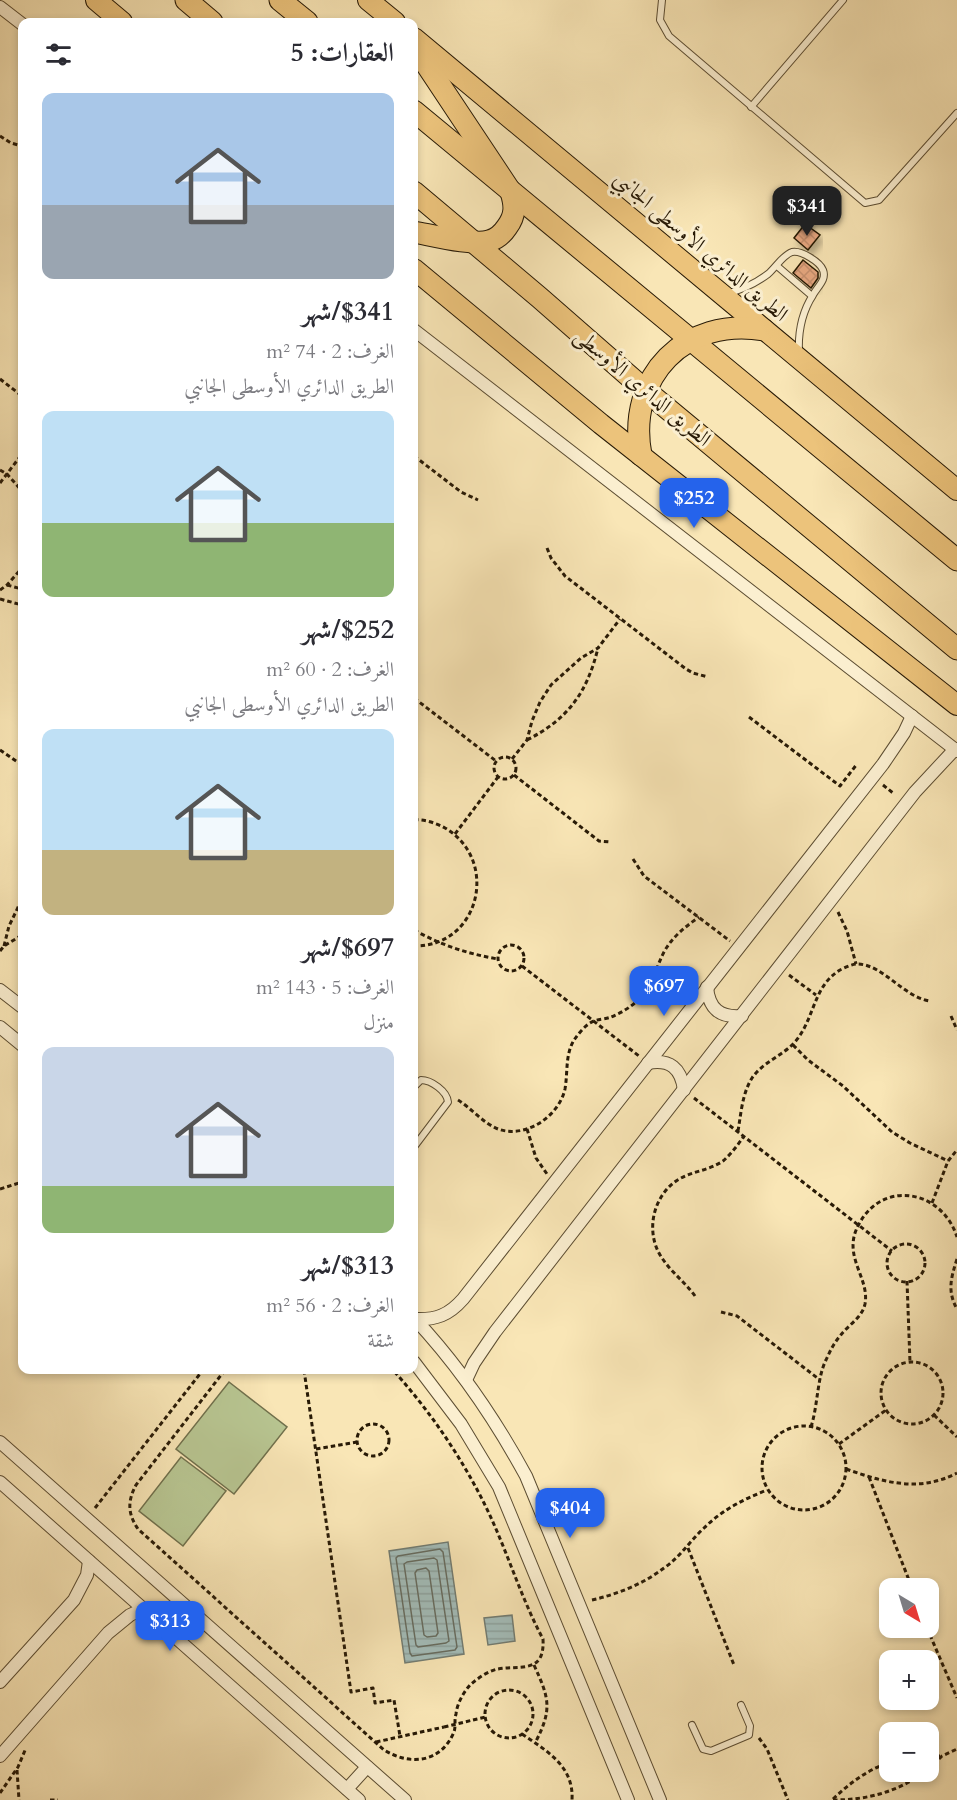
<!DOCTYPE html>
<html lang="ar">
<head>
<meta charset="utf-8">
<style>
	:root { --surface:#fff; --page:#f7f7f7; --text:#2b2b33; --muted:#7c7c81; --accent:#2563eb }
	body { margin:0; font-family:Cardo,Amiri,serif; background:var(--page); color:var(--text); direction:rtl; height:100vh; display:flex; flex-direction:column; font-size:22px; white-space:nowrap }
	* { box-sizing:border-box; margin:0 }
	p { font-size:20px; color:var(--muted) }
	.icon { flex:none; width:33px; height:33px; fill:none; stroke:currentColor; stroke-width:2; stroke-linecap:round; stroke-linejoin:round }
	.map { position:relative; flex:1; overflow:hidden; direction:ltr }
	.drawer { position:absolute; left:18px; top:18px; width:400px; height:1356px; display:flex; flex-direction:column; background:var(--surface); border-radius:12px; box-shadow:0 3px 9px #0003; direction:rtl }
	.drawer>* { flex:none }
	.needle { width:39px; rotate:142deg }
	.fabs { position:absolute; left:879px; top:1578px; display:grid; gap:12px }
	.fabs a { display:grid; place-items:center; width:60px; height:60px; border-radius:12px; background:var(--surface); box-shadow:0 3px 9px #0003; font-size:30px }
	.price { position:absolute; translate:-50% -51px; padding:0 14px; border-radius:12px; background:var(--accent); color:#fff; font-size:20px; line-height:39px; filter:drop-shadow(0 2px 3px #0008) }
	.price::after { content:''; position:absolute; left:50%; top:36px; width:18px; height:14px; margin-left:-9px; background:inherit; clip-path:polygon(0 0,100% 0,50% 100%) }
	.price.current { background:#222; color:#fff }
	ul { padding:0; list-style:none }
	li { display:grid; align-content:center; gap:12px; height:318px; padding:0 24px }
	li span { display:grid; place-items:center; height:186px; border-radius:12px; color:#555 }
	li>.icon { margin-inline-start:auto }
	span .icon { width:108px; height:108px; fill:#fffc; stroke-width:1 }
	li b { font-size:26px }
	h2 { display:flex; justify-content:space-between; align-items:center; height:72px; padding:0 24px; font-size:26px }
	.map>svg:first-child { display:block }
</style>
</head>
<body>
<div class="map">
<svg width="957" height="1800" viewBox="0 0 957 1800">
	<defs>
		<pattern id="water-rules" width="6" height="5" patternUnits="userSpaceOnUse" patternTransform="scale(1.5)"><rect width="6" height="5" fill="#a3bdba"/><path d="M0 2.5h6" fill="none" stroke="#8ca29e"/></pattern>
		<pattern id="building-cross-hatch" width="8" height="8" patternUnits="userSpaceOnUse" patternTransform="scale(1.5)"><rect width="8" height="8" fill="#e7a881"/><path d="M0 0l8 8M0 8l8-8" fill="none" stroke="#c6906e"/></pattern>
		<filter id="shadow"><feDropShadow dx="3.5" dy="6" stdDeviation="3" flood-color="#0004"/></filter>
	</defs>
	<rect width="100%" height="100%" fill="#f9e6b6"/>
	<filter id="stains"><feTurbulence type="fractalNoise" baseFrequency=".00333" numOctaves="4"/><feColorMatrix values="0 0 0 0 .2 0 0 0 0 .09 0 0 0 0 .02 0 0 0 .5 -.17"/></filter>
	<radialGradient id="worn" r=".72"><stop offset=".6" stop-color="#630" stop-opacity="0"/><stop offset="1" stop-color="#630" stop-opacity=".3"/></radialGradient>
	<!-- pitch -->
	<g fill="#b8c692" stroke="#70704c" stroke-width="1.5">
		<polygon points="229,1382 287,1427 234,1494 176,1449"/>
		<polygon points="181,1457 226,1491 183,1546 139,1511"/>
	</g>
	<!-- water -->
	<g fill="url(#water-rules)" stroke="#727c72" stroke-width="1.5">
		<polygon points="448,1542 464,1654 405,1663 389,1551"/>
		<polygon points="512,1615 515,1641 488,1645 484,1618"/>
	</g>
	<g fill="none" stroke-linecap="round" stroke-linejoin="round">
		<!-- shore -->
		<g stroke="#666c60" stroke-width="1.5">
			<polygon points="440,1549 443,1552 457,1647 455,1650 412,1656 410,1653 396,1558 398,1556"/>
			<polygon points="434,1558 437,1560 449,1641 446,1643 418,1647 416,1645 404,1564 407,1562"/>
			<polygon points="426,1568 429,1571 438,1633 436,1636 427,1637 424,1635 415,1573 417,1570"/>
		</g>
	</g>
	<!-- building -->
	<g fill="url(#building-cross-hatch)" stroke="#281a06" stroke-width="1.5" filter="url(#shadow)">
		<polygon points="805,224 820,235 808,250 794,238"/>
		<polygon points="803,260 818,272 818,278 811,288 793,273"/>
	</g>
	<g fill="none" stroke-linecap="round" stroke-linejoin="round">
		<!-- service casing -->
		<g stroke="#5c4d32" stroke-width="8">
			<g id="service">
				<polyline points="662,0 660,20 669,36 865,203 879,200 957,113"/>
				<polyline points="751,107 843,0"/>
				<polyline points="777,266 812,296"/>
				<path d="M726,294C741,290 756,283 768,274C776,267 783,255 792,252C801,250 820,262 823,270C827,280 817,287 813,295C802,312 798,333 799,353"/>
				<path d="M414,1087L421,1080C431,1080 447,1091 448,1102L414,1147"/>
				<polyline points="692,1725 703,1749 711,1751 749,1735 750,1726 741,1705"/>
			</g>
		</g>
		<!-- minor casing -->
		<g stroke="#5c4d32" stroke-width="14">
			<g id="minor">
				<polyline points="0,7 22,24"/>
				<polyline points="414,330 957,751"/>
				<path d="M707,987C709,1009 720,1018 742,1016"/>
				<polyline points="0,990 22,1007"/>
				<polyline points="0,1027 22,1045"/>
				<path d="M648,1063C670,1059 681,1068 684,1090"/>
				<path d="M414,1318C459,1366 495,1419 526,1476L660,1800"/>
				<path d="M415,1319C436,1320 449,1315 463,1299L883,764L904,733L912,716"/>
				<polyline points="414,1362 461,1424 499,1487 628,1800"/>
				<polyline points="466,1380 474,1363 495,1332 915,792 955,749"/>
				<polyline points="0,1442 405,1800"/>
				<polyline points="0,1482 359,1800"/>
				<polyline points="0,1682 74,1600 87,1575 89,1561"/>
				<polyline points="0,1756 108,1633 130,1615 143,1609"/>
				<polyline points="347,1789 367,1767"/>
			</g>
		</g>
		<!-- trunk casing -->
		<g stroke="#281a06" stroke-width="22">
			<g id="trunk">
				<polyline points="96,0 122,22"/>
				<polyline points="368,0 395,22"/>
				<polyline points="414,38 957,490"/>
				<polyline points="414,269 601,424 957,705"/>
			</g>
		</g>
		<!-- motorway casing -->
		<g stroke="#281a06" stroke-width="23">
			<g id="motorway">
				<polyline points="186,0 212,22"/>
				<polyline points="280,0 307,22"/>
				<path d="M414,46L511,192C515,205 516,215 507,227C503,233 497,239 489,241C474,246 431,235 414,232"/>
				<polyline points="414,111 957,560"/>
				<polyline points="414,192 540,298 645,390 957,649"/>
				<path d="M641,455C626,376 686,316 764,330"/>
			</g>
		</g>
		<!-- path -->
		<g stroke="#281a06" stroke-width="3" stroke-dasharray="4.5 3" stroke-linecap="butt">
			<polyline points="0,136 11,143 22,146"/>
			<polyline points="0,379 22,396"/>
			<polyline points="414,456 461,492 478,500"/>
			<polyline points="0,470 7,474 22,491"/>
			<polyline points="0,483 22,454"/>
			<polyline points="547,548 551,558 565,576 686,669 693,673 708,677"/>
			<polyline points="7,585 22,589"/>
			<polyline points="0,590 7,585 22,568"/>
			<polyline points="0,599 22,605"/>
			<polyline points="414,698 496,761"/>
			<polyline points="749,717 840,786 857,764"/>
			<path d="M527,740C568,719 587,693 598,648"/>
			<polyline points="0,750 22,765"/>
			<circle cx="505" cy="768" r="11"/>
			<polyline points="512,759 527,740 532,721 540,702 551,685 581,658 598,648 620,619"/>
			<polyline points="514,775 599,841 610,842"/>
			<polyline points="883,785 893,793"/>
			<path d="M414,820C424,819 436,823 445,828C500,860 480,947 414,946"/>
			<polyline points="455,834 498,777"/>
			<polyline points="633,859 644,876 730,941"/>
			<polyline points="838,912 847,931 856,964"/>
			<path d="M414,930C441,945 468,954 498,959"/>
			<circle cx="511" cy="958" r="13"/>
			<polyline points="4,946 9,926 22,899"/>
			<polyline points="0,951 4,946 22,935"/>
			<polyline points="522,966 639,1056"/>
			<polyline points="789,975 816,995"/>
			<polyline points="951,1016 957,1030"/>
			<polyline points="793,1045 808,1060 843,1086 892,1132 910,1143 948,1161"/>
			<polyline points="694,1098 892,1251"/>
			<path d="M458,1100C471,1108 483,1123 498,1129C526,1139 559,1116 565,1089C568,1072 565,1055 574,1040C579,1033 586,1024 594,1021C599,1019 606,1019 611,1017C621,1013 631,1007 638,1000C653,987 655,969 664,952C672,937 685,927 699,917"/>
			<polyline points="527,1129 536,1158 547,1174"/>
			<path d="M738,1131C741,1114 742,1094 752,1078C763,1062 782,1056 794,1043C815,1020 812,987 840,970C844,968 852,964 857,964C883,964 903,997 930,1001"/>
			<polyline points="0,1189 22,1182"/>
			<polyline points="932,1203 948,1161 957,1150"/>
			<circle cx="906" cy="1263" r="19"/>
			<path d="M957,1259C951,1278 947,1291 957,1309"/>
			<polyline points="907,1281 910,1362"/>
			<path d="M695,1296C685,1282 671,1272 662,1258C644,1232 653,1193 681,1178C694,1171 710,1170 723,1161C731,1154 738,1145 744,1136"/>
			<polyline points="721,1312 737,1316 820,1380"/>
			<circle cx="912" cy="1393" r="31"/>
			<path d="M225,1370L136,1485C127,1502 128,1514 138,1529L384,1750C410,1766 441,1763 454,1732C456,1726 454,1720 456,1714C457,1704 463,1693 470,1685C478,1678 488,1671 498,1669C521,1665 545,1674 543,1639C520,1596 506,1547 484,1503C460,1455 429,1410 393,1370"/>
			<polyline points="304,1370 351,1692 373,1688 375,1703 394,1700 400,1736"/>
			<polyline points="934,1415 957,1437"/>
			<circle cx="373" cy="1440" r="16"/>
			<circle cx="804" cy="1468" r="42"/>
			<path d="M811,1427C818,1405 817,1378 826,1360C830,1351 834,1343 840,1336C848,1325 862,1318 865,1304C870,1277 841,1256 859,1224C883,1179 942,1190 957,1237"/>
			<polyline points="839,1444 886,1410"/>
			<polyline points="316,1449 357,1442"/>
			<path d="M846,1469C883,1482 919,1493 957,1473"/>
			<polyline points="869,1477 912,1588"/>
			<polyline points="95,1508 203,1370"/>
			<polyline points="688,1548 734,1665"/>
			<path d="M592,1600C618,1594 643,1584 664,1568C680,1557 690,1541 704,1528C722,1510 744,1499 767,1490"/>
			<polyline points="927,1628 957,1698"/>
			<path d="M534,1665C549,1698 553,1709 535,1743"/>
			<circle cx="509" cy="1714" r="24"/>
			<polyline points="473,1720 486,1717"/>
			<path d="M522,1734C547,1751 574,1766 572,1800"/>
			<polyline points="759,1738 767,1749 788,1800"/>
			<polyline points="376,1742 444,1727"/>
			<polyline points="928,1756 942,1756"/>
			<polyline points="928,1769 942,1756 957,1749"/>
			<polyline points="17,1770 19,1800"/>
			<polyline points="0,1793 18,1767 26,1748"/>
			<path d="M833,1799C850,1783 867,1770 890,1762"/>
			<polyline points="50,1800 58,1800"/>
			<path d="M833,1800C867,1800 897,1792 925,1772"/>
		</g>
		<!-- service -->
		<use href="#service" stroke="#fbefd0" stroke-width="6"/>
		<!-- minor -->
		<use href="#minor" stroke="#fbefd0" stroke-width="12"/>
		<!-- trunk -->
		<use href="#trunk" stroke="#ecc37b" stroke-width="20"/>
		<!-- motorway -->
		<use href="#motorway" stroke="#ecc37b" stroke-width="21"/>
		<!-- path-bridge -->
		<polyline stroke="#281a06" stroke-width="3" stroke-dasharray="4.5 3" stroke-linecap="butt" points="444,1727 473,1720"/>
	</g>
	<g text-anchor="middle" stroke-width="6" stroke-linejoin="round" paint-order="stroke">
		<!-- street labels -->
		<g font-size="21" fill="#281a06" stroke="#fbefd0">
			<text transform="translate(701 246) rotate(40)" y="7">الطريق الدائري الأوسطى الجانبي</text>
			<text transform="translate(643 387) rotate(40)" y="7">الطريق الدائري الأوسطى</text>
		</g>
	</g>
	<rect width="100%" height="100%" filter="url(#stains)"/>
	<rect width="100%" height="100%" fill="url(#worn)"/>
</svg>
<div class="fabs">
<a><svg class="needle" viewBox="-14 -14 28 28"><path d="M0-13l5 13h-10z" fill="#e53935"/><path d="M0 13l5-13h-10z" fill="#7c7c81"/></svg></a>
<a>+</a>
<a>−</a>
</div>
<b class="price current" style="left:807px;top:237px">$341</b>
<b class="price" style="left:694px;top:529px">$252</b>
<b class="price" style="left:664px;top:1017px">$697</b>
<b class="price" style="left:570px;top:1539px">$404</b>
<b class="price" style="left:170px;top:1652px">$313</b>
<section class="drawer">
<h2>العقارات: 5<svg class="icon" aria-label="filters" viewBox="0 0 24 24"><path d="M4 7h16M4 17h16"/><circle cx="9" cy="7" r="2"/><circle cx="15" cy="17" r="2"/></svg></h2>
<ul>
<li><span style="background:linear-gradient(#a9c7e8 60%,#9aa5b1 0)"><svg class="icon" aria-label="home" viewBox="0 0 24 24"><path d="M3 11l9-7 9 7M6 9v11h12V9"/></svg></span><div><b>$341/شهر</b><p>الغرف: 2 · 74 m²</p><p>الطريق الدائري الأوسطى الجانبي</p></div></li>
<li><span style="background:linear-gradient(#bfe0f5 60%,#8fb573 0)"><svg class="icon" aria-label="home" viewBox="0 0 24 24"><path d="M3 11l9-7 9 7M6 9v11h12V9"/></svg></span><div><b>$252/شهر</b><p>الغرف: 2 · 60 m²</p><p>الطريق الدائري الأوسطى الجانبي</p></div></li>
<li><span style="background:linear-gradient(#bfe0f5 65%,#c2b280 0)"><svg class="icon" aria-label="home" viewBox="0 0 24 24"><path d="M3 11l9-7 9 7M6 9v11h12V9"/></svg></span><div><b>$697/شهر</b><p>الغرف: 5 · 143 m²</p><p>منزل</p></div></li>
<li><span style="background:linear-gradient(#c9d6e8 75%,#8fb573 0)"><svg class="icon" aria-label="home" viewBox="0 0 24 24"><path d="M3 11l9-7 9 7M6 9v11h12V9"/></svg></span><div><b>$313/شهر</b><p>الغرف: 2 · 56 m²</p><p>شقة</p></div></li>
</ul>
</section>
</div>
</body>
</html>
